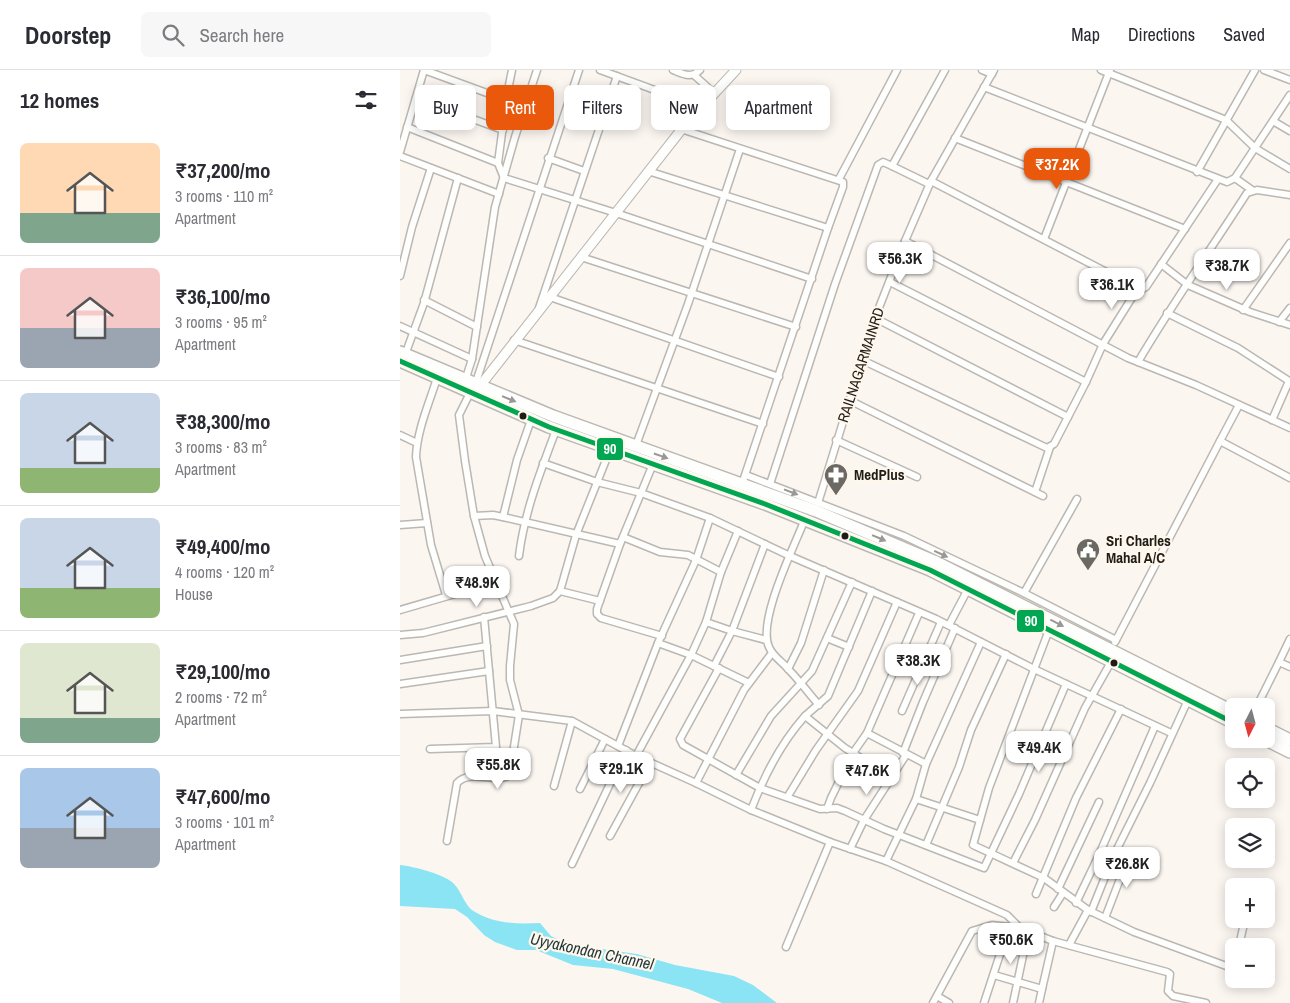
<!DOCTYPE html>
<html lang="en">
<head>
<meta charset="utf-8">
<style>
	:root { --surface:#fff; --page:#f7f7f7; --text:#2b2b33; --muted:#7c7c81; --line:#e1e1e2; --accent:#ea580c }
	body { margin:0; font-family:"Archivo Narrow",sans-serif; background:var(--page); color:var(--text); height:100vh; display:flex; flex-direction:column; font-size:19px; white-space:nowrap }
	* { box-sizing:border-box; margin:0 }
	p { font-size:16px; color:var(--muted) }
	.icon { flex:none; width:28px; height:28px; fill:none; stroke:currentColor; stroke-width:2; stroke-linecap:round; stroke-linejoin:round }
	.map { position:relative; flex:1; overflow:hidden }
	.drawer { display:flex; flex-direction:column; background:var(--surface); width:400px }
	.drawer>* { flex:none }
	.top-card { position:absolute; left:15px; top:15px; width:475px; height:45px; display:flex; gap:10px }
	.needle { width:32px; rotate:186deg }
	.controls { position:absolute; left:825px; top:628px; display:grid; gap:10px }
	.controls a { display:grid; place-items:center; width:50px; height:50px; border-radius:8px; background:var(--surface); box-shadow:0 2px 12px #0003; font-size:25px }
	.price { position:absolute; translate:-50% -42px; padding:0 11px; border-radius:10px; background:#fff; color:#222; font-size:16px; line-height:32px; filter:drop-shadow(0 1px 2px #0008) }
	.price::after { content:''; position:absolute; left:50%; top:30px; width:15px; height:11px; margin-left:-8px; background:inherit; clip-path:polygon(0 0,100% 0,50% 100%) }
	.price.active { background:var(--accent); color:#fff }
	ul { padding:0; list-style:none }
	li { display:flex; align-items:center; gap:15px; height:125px; padding:0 20px }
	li+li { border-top:1px solid var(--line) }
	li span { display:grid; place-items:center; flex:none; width:140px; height:100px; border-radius:8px; color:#555 }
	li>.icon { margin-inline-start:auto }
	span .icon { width:60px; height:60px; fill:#fffc; stroke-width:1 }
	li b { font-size:21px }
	h2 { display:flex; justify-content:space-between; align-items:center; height:60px; padding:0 20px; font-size:21px }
	.pill { padding:0 18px; border-radius:8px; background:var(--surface); box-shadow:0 2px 12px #0003; font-size:18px; line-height:45px }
	.pill.active { background:var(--accent); color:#fff }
	header { display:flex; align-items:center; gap:30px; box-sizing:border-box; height:70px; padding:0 25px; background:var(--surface); border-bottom:1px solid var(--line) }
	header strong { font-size:24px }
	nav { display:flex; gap:28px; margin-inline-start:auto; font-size:18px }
	.search { width:350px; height:45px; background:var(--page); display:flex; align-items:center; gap:12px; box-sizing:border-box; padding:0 18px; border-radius:8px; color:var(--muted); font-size:19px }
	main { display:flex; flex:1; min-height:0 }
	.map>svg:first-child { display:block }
</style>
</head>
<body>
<header>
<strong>Doorstep</strong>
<div class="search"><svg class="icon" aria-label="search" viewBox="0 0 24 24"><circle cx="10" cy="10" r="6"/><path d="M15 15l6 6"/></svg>Search here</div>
<nav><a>Map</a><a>Directions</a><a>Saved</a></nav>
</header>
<main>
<section class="drawer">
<h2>12 homes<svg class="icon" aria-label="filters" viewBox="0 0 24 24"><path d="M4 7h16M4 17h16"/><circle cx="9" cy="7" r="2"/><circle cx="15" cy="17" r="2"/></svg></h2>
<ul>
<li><span style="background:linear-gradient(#ffd9b3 70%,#7fa58c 0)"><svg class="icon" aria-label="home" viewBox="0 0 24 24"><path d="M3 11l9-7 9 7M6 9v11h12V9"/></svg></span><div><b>₹37,200/mo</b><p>3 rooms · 110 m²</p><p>Apartment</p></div></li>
<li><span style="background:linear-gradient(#f6c9c9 60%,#9aa5b1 0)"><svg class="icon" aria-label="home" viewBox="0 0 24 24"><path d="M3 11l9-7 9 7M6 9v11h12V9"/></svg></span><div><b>₹36,100/mo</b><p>3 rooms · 95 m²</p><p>Apartment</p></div></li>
<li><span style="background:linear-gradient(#c9d6e8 75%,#8fb573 0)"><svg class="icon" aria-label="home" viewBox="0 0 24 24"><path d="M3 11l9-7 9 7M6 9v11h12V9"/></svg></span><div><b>₹38,300/mo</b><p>3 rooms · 83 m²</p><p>Apartment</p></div></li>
<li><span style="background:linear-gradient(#c9d6e8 70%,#8fb573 0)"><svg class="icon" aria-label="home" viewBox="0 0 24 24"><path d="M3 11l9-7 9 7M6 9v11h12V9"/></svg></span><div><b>₹49,400/mo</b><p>4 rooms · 120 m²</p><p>House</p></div></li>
<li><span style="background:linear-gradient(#dfe7d0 75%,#7fa58c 0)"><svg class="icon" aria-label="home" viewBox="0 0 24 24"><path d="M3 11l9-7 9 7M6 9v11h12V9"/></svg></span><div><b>₹29,100/mo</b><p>2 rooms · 72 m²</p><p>Apartment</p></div></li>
<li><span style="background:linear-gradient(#a9c7e8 60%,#9aa5b1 0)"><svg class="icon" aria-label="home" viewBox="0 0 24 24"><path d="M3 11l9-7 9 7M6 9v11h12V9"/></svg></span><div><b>₹47,600/mo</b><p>3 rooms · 101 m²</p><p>Apartment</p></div></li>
</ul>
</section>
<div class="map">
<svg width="890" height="933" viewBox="0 0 890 933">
	<rect width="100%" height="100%" fill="#fbf6f0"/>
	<!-- water -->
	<path fill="#8ae4f3" d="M0,795C12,796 47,805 54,814C62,822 65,837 75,842C95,854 117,854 140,853L151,866L167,874L237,884L275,895L334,906L353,915L377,933H322L288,919L213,899L173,895L136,880H117L95,872L84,865L67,847L55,839L0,836Z"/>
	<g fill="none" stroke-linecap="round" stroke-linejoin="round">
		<!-- street casing -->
		<g stroke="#bbb7b3" stroke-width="9">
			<g id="street">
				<polyline points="24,0 106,30"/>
				<polyline points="112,0 107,25 98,93 104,108 216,143 412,209"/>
				<polyline points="200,0 301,37"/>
				<path d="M273,0C283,4 291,9 300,0"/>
				<polyline points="582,0 592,4"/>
				<polyline points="701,0 826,50 855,78 890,99"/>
				<polyline points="864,0 890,10"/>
				<polyline points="294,5 314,23"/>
				<polyline points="584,17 827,112 835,108 890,25"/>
				<polyline points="16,28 103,60"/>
				<polyline points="873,51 890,61"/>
				<polyline points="7,57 98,93"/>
				<polyline points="281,59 443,112 443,117 428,158 342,414"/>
				<polyline points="555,68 785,159"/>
				<polyline points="0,82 24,0"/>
				<polyline points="0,86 99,124"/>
				<polyline points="148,88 184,101"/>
				<polyline points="492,96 529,114"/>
				<polyline points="248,101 428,158"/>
				<polyline points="797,102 855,0"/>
				<polyline points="835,108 852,120"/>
				<polyline points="439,109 497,0"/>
				<polyline points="531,111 741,220 746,217 818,109"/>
				<polyline points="644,169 710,0"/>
				<polyline points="505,171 728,288 796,315 890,358"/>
				<polyline points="181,187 396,257"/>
				<polyline points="761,194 788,215 850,242 890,255"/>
				<polyline points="0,206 12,157 31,98"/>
				<polyline points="490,212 686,312 703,274 738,218"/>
				<polyline points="150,227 379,307"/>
				<polyline points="24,230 77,257"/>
				<polyline points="139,238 217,6"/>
				<polyline points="843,240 890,173"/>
				<polyline points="767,243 838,278 889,311 872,350"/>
				<polyline points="475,248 668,347"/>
				<polyline points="879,252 890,238"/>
				<polyline points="0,256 72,289"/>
				<polyline points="114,270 363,354"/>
				<polyline points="5,285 24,233 58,108"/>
				<polyline points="462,290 647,378 654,374 686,312"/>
				<path d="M738,292C772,234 811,179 847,123L857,120L890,125"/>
				<path d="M37,308C29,334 17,360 16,387L31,475L46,525"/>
				<polyline points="65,311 72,289 95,137 115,67 137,0"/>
				<polyline points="75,315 179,0"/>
				<polyline points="449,330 643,426"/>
				<polyline points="839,335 820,371 890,408"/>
				<polyline points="0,365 17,373"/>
				<polyline points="436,370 517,407"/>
				<polyline points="235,378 288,234 340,79"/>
				<polyline points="143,393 197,412 241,423 310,448 390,486 536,549 634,599 771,663"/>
				<polyline points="253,394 220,474 197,539 197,544 201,548 262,566"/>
				<polyline points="346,405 504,466 624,523 716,570"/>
				<polyline points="370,414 435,214 478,95 483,92 492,96 545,0"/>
				<polyline points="635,422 650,377"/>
				<polyline points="418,433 475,248 505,171 531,111 594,0"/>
				<polyline points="74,446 93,445 103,447 220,474"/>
				<polyline points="103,447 117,390 131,350"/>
				<path d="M405,449C394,477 357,551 369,577C373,587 383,592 389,600C400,611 409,624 419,635"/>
				<polyline points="0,455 27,453"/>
				<polyline points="223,467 260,482 288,485 321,502 306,552 291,585 236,686"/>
				<polyline points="365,474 332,561 366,570"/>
				<path d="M119,486C124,443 141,400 156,360"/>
				<polyline points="321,502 338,461"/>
				<polyline points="472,521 428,626 405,646 445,678 491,707"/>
				<polyline points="624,523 677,429"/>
				<polyline points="200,531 160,521 176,465 210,380"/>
				<polyline points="0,540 96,512 85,486 74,446 65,391 59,345 70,323"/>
				<polyline points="306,552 332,561 314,596"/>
				<polyline points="549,555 568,519"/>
				<polyline points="649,560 589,718 573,775 644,808 688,840 734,862 829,897 834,893"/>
				<polyline points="0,565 23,563 131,536 153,528 160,521"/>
				<polyline points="427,568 449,577"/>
				<polyline points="715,572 820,371"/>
				<polyline points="258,573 291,585 349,613"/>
				<polyline points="0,590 87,576"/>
				<polyline points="879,592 890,569"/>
				<polyline points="319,598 280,669 283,675 360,718 420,739 437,738 445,741 484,759 584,798 619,724 666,614"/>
				<polyline points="388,599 401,573 424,500"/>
				<polyline points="0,614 89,601 84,547"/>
				<polyline points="857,636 879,592 890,597"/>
				<polyline points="502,641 541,552"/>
				<polyline points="0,644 93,641 172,651 236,686 296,713 351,740 430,772 486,791 607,845 620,858 653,871 767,902 770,904 768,921 773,926 806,933"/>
				<polyline points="467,663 526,694 581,572"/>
				<polyline points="218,676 258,573 296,490 310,448"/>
				<polyline points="30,679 96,677 89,601"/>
				<polyline points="503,683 523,632 555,558"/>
				<polyline points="336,705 371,646 412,601 452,512"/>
				<polyline points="296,713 344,620 372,583"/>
				<polyline points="154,716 172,651"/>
				<polyline points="180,719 205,669"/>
				<polyline points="388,726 416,680 458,621 497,532"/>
				<polyline points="516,729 526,694"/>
				<polyline points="427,739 431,728 453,683 467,663 519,543"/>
				<path d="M351,740C364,706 380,674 405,646"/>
				<polyline points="210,766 250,693"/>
				<path d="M47,771L57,713C69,700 90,711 106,707L110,702L119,645L110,610V596L114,554L96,512"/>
				<polyline points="526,775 559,697 571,660 606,584"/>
				<polyline points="450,779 464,750 506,685"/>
				<polyline points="486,791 516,729 580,750"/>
				<polyline points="613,793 635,750 685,638 711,592"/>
				<polyline points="172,794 226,680"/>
				<polyline points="658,819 699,732"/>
				<polyline points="636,824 676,728 721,639"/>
				<polyline points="676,833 698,787 755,656"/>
				<polyline points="654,837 663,823"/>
				<polyline points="691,842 713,787 750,713 788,630"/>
				<polyline points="705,848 730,783"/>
				<polyline points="669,875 688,840"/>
				<polyline points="839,876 845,849"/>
				<polyline points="386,877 430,772"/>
				<polyline points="594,905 642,919 653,871"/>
				<polyline points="537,926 549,933"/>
				<polyline points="533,933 572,861 592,855 620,858"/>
				<polyline points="584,933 603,875"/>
				<polyline points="613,933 628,862"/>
				<polyline points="639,933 642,919"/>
			</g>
		</g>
		<!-- secondary casing -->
		<g stroke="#bbb7b3" stroke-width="11">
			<polyline id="secondary" points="76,321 285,55 336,0"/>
		</g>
		<!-- highway casing -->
		<g stroke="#bbb7b3" stroke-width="14">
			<g id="highway">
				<polyline points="0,282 153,346 416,441 534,491 834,642"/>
				<polyline points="0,291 149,357 365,434 530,500 834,653"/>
				<polyline points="866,658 890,670"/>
				<polyline points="864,669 890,682"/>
			</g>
		</g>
		<!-- street -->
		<use href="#street" stroke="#fefefd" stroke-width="6"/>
		<!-- secondary -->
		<use href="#secondary" stroke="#fefefd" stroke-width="9"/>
		<!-- highway -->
		<use href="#highway" stroke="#fefefd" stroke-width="11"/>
		<!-- bus-1 casing -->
		<g stroke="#fff7ec" stroke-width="9">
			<polyline id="bus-1" points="0,291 149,357 365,434 530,500 834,653"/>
		</g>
		<!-- bus-1 -->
		<use href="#bus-1" stroke="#00a651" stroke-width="5"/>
	</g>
	<!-- one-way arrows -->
	<defs><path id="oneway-solid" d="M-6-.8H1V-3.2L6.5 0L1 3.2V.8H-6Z" transform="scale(1.25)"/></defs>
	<g fill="#9a9896">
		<use href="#oneway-solid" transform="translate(109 329) rotate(22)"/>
		<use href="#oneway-solid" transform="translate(261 386) rotate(19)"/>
		<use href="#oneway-solid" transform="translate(391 422) rotate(21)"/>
		<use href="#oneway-solid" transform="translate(479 468) rotate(23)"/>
		<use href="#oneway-solid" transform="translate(541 484) rotate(25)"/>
		<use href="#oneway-solid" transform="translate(657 553) rotate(27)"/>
	</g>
	<!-- icons -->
	<defs>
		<g id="pharmacy-pin" transform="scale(1.25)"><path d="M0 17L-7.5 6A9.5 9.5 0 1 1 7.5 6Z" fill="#6c6864" stroke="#fff7ec"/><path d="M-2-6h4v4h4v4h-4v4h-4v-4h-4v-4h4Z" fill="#fff"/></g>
		<g id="civic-pin" transform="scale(1.25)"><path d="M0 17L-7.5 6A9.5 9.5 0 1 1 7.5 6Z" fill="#6c6864" stroke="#fff7ec"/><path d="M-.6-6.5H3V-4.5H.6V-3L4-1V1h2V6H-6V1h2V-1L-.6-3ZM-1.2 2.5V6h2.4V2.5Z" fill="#fff"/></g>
	</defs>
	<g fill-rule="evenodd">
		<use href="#pharmacy-pin" x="436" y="405"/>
		<use href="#civic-pin" x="688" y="480"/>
	</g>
	<!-- markers -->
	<g fill="#1f1c18" stroke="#fff7ec" stroke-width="2">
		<circle cx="123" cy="346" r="4.5"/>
		<circle cx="445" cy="466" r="4.5"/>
		<circle cx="714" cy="593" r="4.5"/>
	</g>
	<g text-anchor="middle" stroke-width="4.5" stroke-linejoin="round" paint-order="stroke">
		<!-- street labels -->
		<g font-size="15" fill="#1f1c18" stroke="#fff7ec">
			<text transform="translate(461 295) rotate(-72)" y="5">RAILNAGARMAINRD</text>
		</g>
		<!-- poi labels -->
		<g font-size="15" font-weight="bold" fill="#1f1c18" stroke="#fff7ec" text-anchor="start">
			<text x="454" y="410">MedPlus</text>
			<text x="706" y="476">Sri Charles<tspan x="706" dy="17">Mahal A/C</tspan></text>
		</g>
		<!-- water labels -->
		<g font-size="16" font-style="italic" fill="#1e3439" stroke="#fff7ec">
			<text transform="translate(192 881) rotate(12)" y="6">Uyyakondan Channel</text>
		</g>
	</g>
	<g stroke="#fff7ec" stroke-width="2">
		<rect x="196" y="367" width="28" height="24" rx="5" fill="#00a651"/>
		<rect x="616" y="539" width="29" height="24" rx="5" fill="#00a651"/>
	</g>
	<g font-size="14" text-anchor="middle" font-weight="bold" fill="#fff">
		<text x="210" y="384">90</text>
		<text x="631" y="556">90</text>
	</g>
</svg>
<div class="controls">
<a><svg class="needle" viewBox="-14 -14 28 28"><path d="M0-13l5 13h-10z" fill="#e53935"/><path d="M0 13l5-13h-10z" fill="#7c7c81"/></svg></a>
<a><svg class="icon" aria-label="locate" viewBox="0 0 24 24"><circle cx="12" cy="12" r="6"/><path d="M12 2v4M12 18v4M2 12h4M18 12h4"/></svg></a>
<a><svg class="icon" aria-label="layers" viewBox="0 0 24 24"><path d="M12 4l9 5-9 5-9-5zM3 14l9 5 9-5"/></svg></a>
<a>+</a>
<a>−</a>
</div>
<b class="price active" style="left:657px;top:120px">₹37.2K</b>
<b class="price" style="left:500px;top:214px">₹56.3K</b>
<b class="price" style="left:827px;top:221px">₹38.7K</b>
<b class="price" style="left:712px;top:240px">₹36.1K</b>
<b class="price" style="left:77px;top:538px">₹48.9K</b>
<b class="price" style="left:518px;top:616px">₹38.3K</b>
<b class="price" style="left:639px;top:703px">₹49.4K</b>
<b class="price" style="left:98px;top:720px">₹55.8K</b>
<b class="price" style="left:221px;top:724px">₹29.1K</b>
<b class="price" style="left:467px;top:726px">₹47.6K</b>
<b class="price" style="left:727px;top:819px">₹26.8K</b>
<b class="price" style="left:611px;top:895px">₹50.6K</b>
<div class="top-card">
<a class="pill">Buy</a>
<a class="pill active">Rent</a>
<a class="pill">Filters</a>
<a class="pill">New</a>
<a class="pill">Apartment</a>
</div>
</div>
</main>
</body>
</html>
